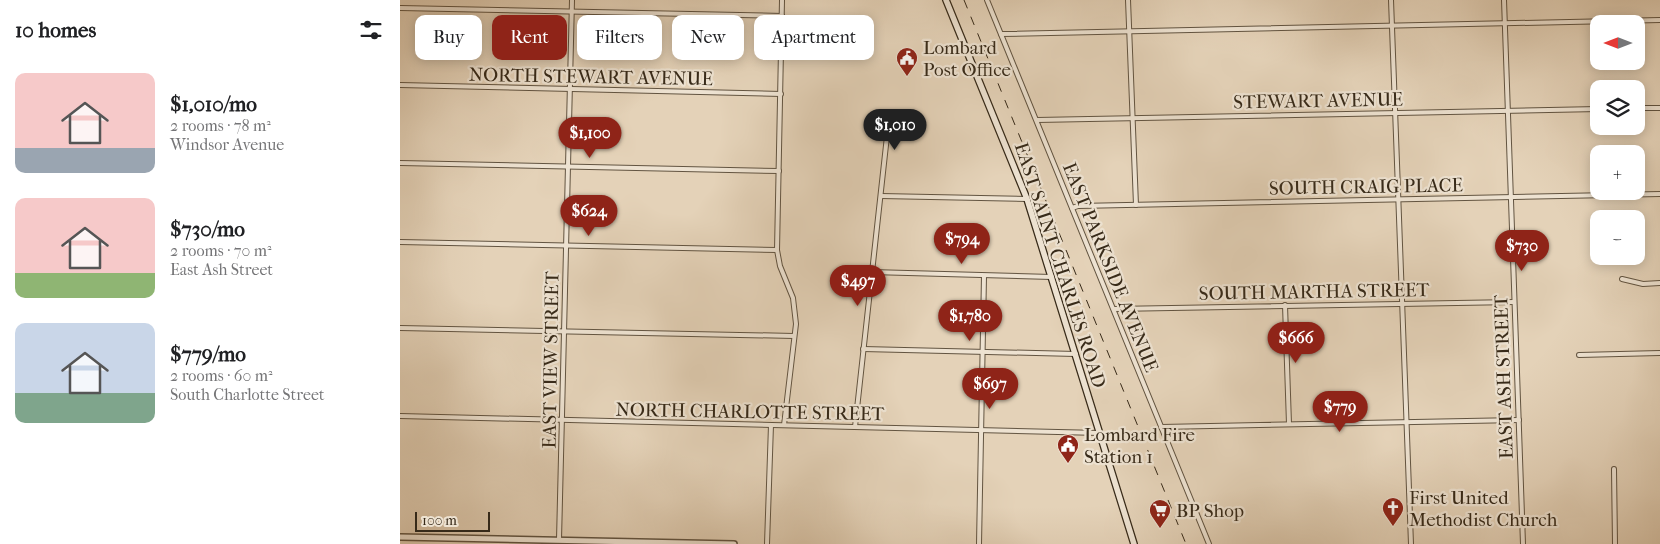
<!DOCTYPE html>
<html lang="en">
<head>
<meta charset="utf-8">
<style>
	:root { --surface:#fff; --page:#f2f2f2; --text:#202124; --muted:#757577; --accent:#8f2418 }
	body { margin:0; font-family:"IM FELL French Canon",serif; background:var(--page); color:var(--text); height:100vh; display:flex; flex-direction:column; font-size:19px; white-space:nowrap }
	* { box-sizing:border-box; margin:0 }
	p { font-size:16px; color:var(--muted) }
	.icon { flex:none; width:28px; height:28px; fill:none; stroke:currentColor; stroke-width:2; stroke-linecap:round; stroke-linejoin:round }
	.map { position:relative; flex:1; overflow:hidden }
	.panel { display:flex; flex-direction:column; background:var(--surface); width:400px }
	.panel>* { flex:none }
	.hud { position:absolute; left:15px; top:15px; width:475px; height:45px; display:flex; gap:10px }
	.needle { width:32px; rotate:270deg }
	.buttons { position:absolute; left:1190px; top:15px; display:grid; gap:10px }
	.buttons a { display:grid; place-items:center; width:55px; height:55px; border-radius:10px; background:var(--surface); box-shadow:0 2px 12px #0003; font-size:25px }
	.scale { position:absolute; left:15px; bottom:12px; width:75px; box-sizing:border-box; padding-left:5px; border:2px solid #372a19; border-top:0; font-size:14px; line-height:18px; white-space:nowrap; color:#372a19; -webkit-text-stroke:4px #ede2d1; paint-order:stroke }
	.price { position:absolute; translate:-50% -42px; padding:0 11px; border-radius:18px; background:var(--accent); color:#fff; font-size:16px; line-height:32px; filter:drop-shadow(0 1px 2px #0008) }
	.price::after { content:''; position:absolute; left:50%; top:30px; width:15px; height:11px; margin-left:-8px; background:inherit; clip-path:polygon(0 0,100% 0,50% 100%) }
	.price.current { background:#222; color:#fff }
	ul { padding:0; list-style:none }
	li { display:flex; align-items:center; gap:15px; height:125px; padding:0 15px }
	li span { display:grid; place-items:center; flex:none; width:140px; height:100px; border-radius:10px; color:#555 }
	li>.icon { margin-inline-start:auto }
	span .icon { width:60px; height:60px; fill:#fffc; stroke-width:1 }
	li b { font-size:21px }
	h2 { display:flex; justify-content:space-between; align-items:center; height:60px; padding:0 15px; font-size:21px }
	.chip { padding:0 18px; border-radius:10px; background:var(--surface); box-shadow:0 2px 12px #0003; font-size:18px; line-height:45px }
	.chip.current { background:var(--accent); color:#fff }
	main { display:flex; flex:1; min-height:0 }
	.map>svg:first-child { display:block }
</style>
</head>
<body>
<main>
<section class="panel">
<h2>10 homes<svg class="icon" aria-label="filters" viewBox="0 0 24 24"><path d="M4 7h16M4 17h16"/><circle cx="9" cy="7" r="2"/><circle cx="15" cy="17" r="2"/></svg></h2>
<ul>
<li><span style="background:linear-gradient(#f6c9c9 75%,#9aa5b1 0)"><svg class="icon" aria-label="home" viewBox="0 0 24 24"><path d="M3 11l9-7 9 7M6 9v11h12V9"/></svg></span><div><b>$1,010/mo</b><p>2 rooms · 78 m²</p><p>Windsor Avenue</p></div></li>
<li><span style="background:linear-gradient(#f6c9c9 75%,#8fb573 0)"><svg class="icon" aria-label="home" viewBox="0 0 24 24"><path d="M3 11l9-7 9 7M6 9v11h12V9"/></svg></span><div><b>$730/mo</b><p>2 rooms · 70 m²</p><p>East Ash Street</p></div></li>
<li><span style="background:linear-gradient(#c9d6e8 70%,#7fa58c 0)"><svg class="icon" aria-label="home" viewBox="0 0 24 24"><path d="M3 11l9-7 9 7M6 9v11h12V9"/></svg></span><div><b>$779/mo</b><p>2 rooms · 60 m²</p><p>South Charlotte Street</p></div></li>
</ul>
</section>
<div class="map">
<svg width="1260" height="544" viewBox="0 0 1260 544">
	<rect width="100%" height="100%" fill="#e4d2b8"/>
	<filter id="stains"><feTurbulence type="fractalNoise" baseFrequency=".004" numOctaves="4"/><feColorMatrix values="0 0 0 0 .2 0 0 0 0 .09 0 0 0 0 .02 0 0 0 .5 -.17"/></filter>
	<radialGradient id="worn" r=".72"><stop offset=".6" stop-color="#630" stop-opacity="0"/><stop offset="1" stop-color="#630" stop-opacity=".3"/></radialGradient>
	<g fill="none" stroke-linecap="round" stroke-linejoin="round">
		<!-- minor casing -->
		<g stroke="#625441" stroke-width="6">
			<g id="minor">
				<polyline points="382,0 377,250 380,266 393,298 396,324 384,425"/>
				<polyline points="587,0 809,544"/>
				<polyline points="728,0 736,205"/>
				<polyline points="991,0 1011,544"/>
				<polyline points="1104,0 1123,544"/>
				<polyline points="0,8 382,16"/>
				<polyline points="601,34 1260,20"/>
				<polyline points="0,85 381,94"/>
				<polyline points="1236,108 1260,108"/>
				<polyline points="637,120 1199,109"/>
				<polyline points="0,163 379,171"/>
				<polyline points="481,196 627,199"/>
				<polyline points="672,208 678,206 1260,194"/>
				<polyline points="0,242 377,250"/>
				<polyline points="471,272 652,277"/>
				<polyline points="1222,279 1243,284 1260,283"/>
				<polyline points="885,305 889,424"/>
				<polyline points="714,309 1114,302"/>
				<polyline points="0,328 394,336"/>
				<polyline points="463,349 676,354"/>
				<polyline points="1179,355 1260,353"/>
				<polyline points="0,416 700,433"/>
				<polyline points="455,427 488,127 484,118"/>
				<polyline points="761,427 1119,420"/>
				<polyline points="1214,469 1215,544"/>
				<polyline points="159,540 172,0"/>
				<polyline points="367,544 371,425"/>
				<polyline points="579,544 584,276"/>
			</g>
		</g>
		<!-- tertiary casing -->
		<g stroke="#625441" stroke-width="8">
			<polyline id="tertiary" points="0,537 334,544"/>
		</g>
		<!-- secondary casing -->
		<g stroke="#372a19" stroke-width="8">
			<polyline id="secondary" points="546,0 627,199 734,544"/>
		</g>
		<!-- minor -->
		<use href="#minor" stroke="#ede2d1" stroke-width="4"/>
		<!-- tertiary -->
		<use href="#tertiary" stroke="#ede2d1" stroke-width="5"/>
		<!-- secondary -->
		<use href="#secondary" stroke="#ede2d1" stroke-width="5.5"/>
		<!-- rail -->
		<polyline stroke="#372a19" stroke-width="1" stroke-dasharray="9 9" stroke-linecap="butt" points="564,0 786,544"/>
	</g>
	<!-- icons -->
	<defs>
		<g id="civic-pin" transform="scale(1.125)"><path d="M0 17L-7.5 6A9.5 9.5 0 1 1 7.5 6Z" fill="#8f2418" stroke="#ede2d1"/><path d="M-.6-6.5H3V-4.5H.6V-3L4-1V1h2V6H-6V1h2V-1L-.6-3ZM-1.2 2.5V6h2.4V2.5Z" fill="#fff"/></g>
		<g id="church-pin" transform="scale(1.125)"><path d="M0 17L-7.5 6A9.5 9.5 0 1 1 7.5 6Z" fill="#8f2418" stroke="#ede2d1"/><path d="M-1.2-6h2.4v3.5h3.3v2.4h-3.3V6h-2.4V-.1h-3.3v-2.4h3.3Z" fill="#fff"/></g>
		<g id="supermarket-pin" transform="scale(1.125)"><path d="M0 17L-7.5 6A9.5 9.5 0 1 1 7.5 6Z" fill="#8f2418" stroke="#ede2d1"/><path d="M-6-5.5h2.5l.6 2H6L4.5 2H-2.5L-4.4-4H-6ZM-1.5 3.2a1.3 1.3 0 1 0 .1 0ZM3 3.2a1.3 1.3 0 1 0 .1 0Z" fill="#fff"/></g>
	</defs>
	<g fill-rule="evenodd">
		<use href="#civic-pin" x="507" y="58"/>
		<use href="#civic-pin" x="668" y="445"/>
		<use href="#church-pin" x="993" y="508"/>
		<use href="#supermarket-pin" x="760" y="510"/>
	</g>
	<g text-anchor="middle" stroke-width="4.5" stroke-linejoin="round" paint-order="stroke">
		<!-- poi labels -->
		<g font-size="19" fill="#372a19" stroke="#ede2d1" text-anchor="start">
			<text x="523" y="54">Lombard<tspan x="523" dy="22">Post Office</tspan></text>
			<text x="684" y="441">Lombard Fire<tspan x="684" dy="22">Station 1</tspan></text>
			<text x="1009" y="504">First United<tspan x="1009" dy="22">Methodist Church</tspan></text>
			<text x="776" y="517">BP Shop</text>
		</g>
		<!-- street labels -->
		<g font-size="19" fill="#372a19" stroke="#ede2d1">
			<text transform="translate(191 76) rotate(1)" y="7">NORTH STEWART AVENUE</text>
			<text transform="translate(918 100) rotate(-1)" y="7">STEWART AVENUE</text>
			<text transform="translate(966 186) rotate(-1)" y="7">SOUTH CRAIG PLACE</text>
			<text transform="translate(661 265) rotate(72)" y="7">EAST SAINT CHARLES ROAD</text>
			<text transform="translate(711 267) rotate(68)" y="7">EAST PARKSIDE AVENUE</text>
			<text transform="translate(914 291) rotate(-1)" y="7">SOUTH MARTHA STREET</text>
			<text transform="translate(150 360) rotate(-89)" y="7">EAST VIEW STREET</text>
			<text transform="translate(1103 377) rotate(-92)" y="7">EAST ASH STREET</text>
			<text transform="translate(350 411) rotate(1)" y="7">NORTH CHARLOTTE STREET</text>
		</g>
	</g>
	<rect width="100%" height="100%" filter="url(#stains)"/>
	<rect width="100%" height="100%" fill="url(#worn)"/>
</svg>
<div class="buttons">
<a><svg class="needle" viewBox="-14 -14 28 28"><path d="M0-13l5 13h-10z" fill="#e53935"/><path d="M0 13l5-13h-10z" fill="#757577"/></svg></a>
<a><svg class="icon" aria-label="layers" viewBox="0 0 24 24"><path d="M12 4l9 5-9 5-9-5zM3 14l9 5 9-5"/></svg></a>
<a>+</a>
<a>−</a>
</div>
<div class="scale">100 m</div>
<b class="price current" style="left:495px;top:151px">$1,010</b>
<b class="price" style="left:190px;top:159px">$1,100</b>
<b class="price" style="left:189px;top:237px">$624</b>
<b class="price" style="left:562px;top:265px">$794</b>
<b class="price" style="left:1122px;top:272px">$730</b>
<b class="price" style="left:458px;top:307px">$497</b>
<b class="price" style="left:570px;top:342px">$1,780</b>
<b class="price" style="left:896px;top:364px">$666</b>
<b class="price" style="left:590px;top:410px">$697</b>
<b class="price" style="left:940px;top:433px">$779</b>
<div class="hud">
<a class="chip">Buy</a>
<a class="chip current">Rent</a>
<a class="chip">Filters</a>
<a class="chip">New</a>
<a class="chip">Apartment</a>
</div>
</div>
</main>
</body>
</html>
